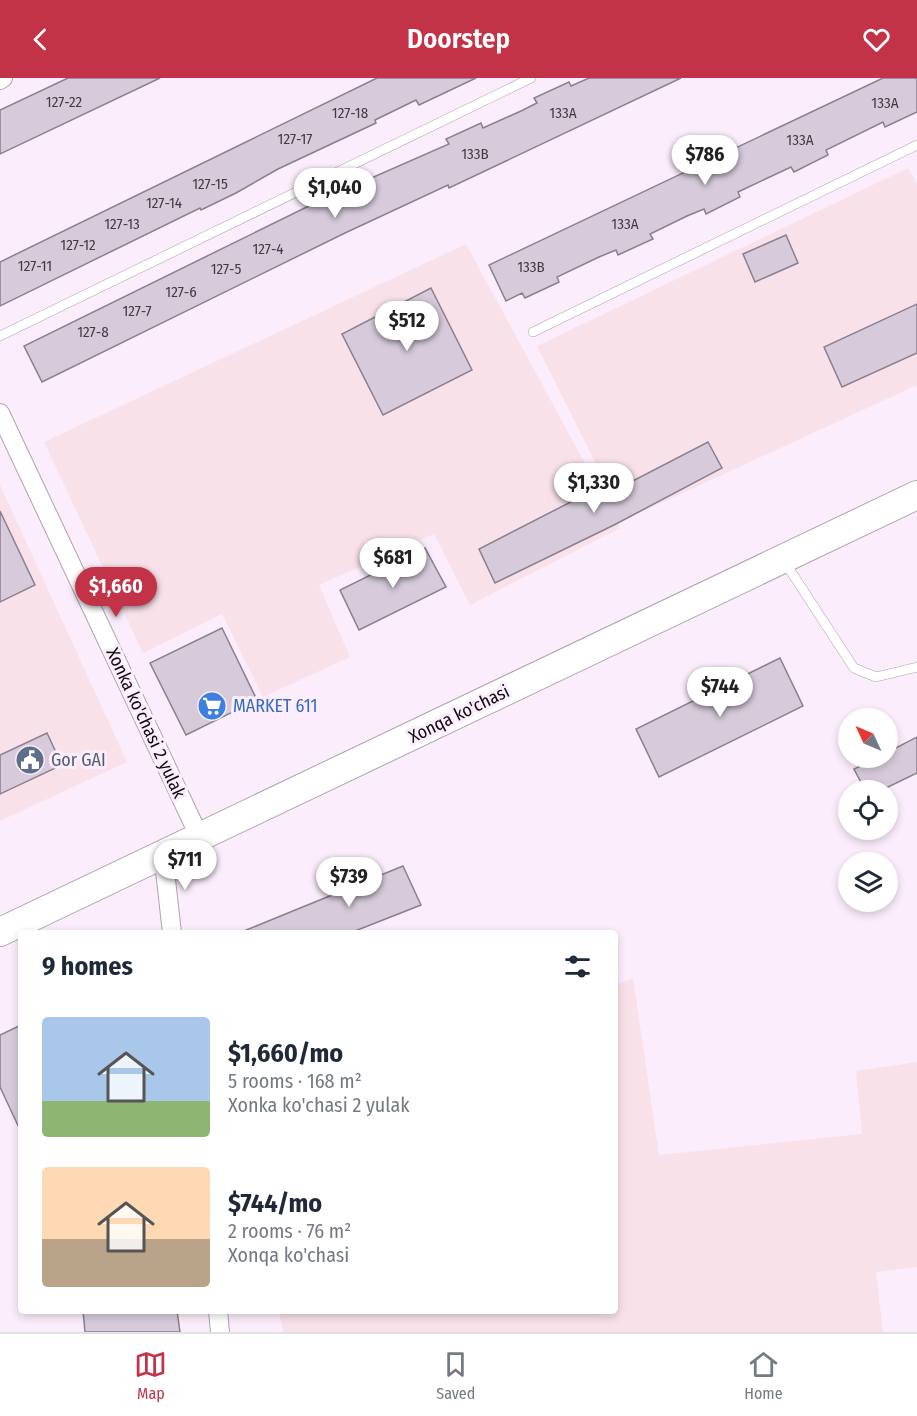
<!DOCTYPE html>
<html lang="en">
<head>
<meta charset="utf-8">
<style>
	:root { --surface:#fff; --page:#f2f2f3; --text:#1f2937; --muted:#747a83; --line:#e0e1e3; --accent:#c33347 }
	body { margin:0; font-family:"Fira Sans Condensed",sans-serif; background:var(--page); color:var(--text); height:100vh; display:flex; flex-direction:column; font-size:22px; white-space:nowrap }
	* { box-sizing:border-box; margin:0 }
	p { font-size:20px; color:var(--muted) }
	.icon { flex:none; width:33px; height:33px; fill:none; stroke:currentColor; stroke-width:2; stroke-linecap:round; stroke-linejoin:round }
	.map { position:relative; flex:1; overflow:hidden }
	.sheet { position:absolute; left:18px; top:852px; width:600px; height:384px; display:flex; flex-direction:column; background:var(--surface); border-radius:6px; box-shadow:0 3px 9px #0003 }
	.sheet>* { flex:none }
	.needle { width:39px; rotate:314deg }
	.tools { position:absolute; left:838px; top:630px; display:grid; gap:12px }
	.tools a { display:grid; place-items:center; width:60px; height:60px; border-radius:50%; background:var(--surface); box-shadow:0 3px 9px #0003; font-size:30px }
	.price { position:absolute; translate:-50% -51px; padding:0 14px; border-radius:21px; background:#fff; color:#222; font-size:20px; line-height:39px; filter:drop-shadow(0 2px 3px #0008) }
	.price::after { content:''; position:absolute; left:50%; top:36px; width:18px; height:14px; margin-left:-9px; background:inherit; clip-path:polygon(0 0,100% 0,50% 100%) }
	.price.active { background:var(--accent); color:#fff }
	ul { padding:0; list-style:none }
	li { display:flex; align-items:center; gap:18px; height:150px; padding:0 24px }
	li span { display:grid; place-items:center; flex:none; width:168px; height:120px; border-radius:6px; color:#555 }
	li>.icon { margin-inline-start:auto }
	span .icon { width:72px; height:72px; fill:#fffc; stroke-width:1 }
	li b { font-size:26px }
	h2 { display:flex; justify-content:space-between; align-items:center; height:72px; padding:0 24px; font-size:26px }
	header { display:flex; justify-content:space-between; align-items:center; height:78px; padding:0 24px; background:var(--accent); color:#fff; font-size:27px; font-weight:600 }
	.menu { display:flex; justify-content:space-around; align-items:center; height:84px; border-top:2px solid var(--line); background:var(--surface); font-size:16px; color:var(--muted) }
	.menu a { display:grid; justify-items:center; gap:3px }
	.menu .active { color:var(--accent) }
	.map>svg:first-child { display:block }
</style>
</head>
<body>
<header><svg class="icon" aria-label="back" viewBox="0 0 24 24"><path d="M15 5l-7 7 7 7"/></svg>Doorstep<svg class="icon" aria-label="heart" viewBox="0 0 24 24"><path d="M12 20l-8-8c-3-5 5-10 8-4 3-6 11-1 8 4z"/></svg></header>
<div class="map">
<svg width="917" height="1254" viewBox="0 0 917 1254">
	<rect width="100%" height="100%" fill="#fcedfc"/>
	<!-- industrial -->
	<g fill="#f9e1ea">
		<polygon points="908,90 917,106 917,307 624,442 537,268"/>
		<polygon points="466,166 620,450 470,527 434,456 319,507 350,579 263,619 222,536 143,575 44,364"/>
		<polygon points="0,407 127,684 0,743"/>
		<polygon points="633,900 659,1077 862,1056 856,993 917,984 917,1189 876,1194 883,1254 283,1254 279,1233 615,1233 615,907"/>
	</g>
	<!-- building -->
	<g fill="#d7cbdb" stroke="#8a7f8e" stroke-width="1.5">
		<polygon points="68,0 160,0 0,76 0,32"/>
		<polygon points="377,0 476,0 419,27 416,22 375,42 376,45 278,91 236,115 201,132 200,130 0,228 0,184"/>
		<polygon points="589,0 681,0 449,110 448,107 345,155 42,304 24,268 319,123 449,66 446,61 481,45 483,50 521,33 537,25 534,20 569,4 571,8"/>
		<polygon points="883,0 917,0 917,34 885,49 883,44 826,72 828,77 794,94 791,89 738,114 740,119 706,136 704,131 687,138 650,156 653,161 618,177 616,172 599,179 557,199 559,204 525,220 522,215 506,223 489,187"/>
		<polygon points="786,157 798,185 755,204 743,176"/>
		<polygon points="431,210 472,292 383,337 342,256"/>
		<polygon points="917,226 917,275 842,309 824,269"/>
		<polygon points="708,364 722,390 614,447 495,505 479,471 596,411 600,420"/>
		<polygon points="0,433 35,507 0,524"/>
		<polygon points="425,470 446,509 359,552 340,512"/>
		<polygon points="222,550 257,622 186,657 150,585"/>
		<polygon points="780,580 803,628 659,699 636,651"/>
		<polygon points="47,655 62,687 0,716 0,677"/>
		<polygon points="917,659 917,695 882,712 865,712 854,691 877,680 888,680 888,674"/>
		<polygon points="403,788 421,827 350,855 239,855"/>
		<polygon points="21,947 21,1054 0,1009 0,957"/>
		<polygon points="83,1233 177,1233 180,1254 85,1254"/>
	</g>
	<g fill="none" stroke-linecap="round" stroke-linejoin="round">
		<!-- lane casing -->
		<g stroke="#afa1b0" stroke-width="10">
			<g id="lane">
				<polyline points="533,254 917,67"/>
				<polyline points="0,258 531,0"/>
				<polyline points="784,483 854,590 876,599 917,589"/>
			</g>
		</g>
		<!-- street casing -->
		<g stroke="#afa1b0" stroke-width="20">
			<g id="street">
				<polyline points="0,2 3,0"/>
				<polyline points="0,335 200,760"/>
				<polyline points="160,779 165,793 172,855"/>
				<polyline points="218,1233 220,1254"/>
			</g>
		</g>
		<!-- primary casing -->
		<g stroke="#afa1b0" stroke-width="30">
			<polyline id="primary" points="0,854 917,417"/>
		</g>
		<!-- lane -->
		<use href="#lane" stroke="#fff" stroke-width="9"/>
		<!-- street -->
		<use href="#street" stroke="#fff" stroke-width="18"/>
		<!-- primary -->
		<use href="#primary" stroke="#fff" stroke-width="28"/>
	</g>
	<!-- icons -->
	<defs>
		<g id="supermarket-disc" transform="scale(1.5)"><circle r="9.5" fill="#3f7fe0" stroke="#fcedfc"/><path d="M-6-5.5h2.5l.6 2H6L4.5 2H-2.5L-4.4-4H-6ZM-1.5 3.2a1.3 1.3 0 1 0 .1 0ZM3 3.2a1.3 1.3 0 1 0 .1 0Z" fill="#fff"/></g>
		<g id="civic-disc" transform="scale(1.5)"><circle r="9.5" fill="#5c6f8a" stroke="#fcedfc"/><path d="M-.6-6.5H3V-4.5H.6V-3L4-1V1h2V6H-6V1h2V-1L-.6-3ZM-1.2 2.5V6h2.4V2.5Z" fill="#fff"/></g>
	</defs>
	<g fill-rule="evenodd">
		<use href="#supermarket-disc" x="212" y="628"/>
		<use href="#civic-disc" x="30" y="682"/>
	</g>
	<g text-anchor="middle" stroke-width="6" stroke-linejoin="round" paint-order="stroke">
		<!-- number labels -->
		<g font-size="15" fill="#413a42">
			<text x="64" y="29">127-22</text>
			<text x="885" y="30">133A</text>
			<text x="350" y="40">127-18</text>
			<text x="563" y="40">133A</text>
			<text x="295" y="66">127-17</text>
			<text x="800" y="67">133A</text>
			<text x="475" y="81">133В</text>
			<text x="210" y="111">127-15</text>
			<text x="164" y="130">127-14</text>
			<text x="122" y="151">127-13</text>
			<text x="625" y="151">133A</text>
			<text x="78" y="172">127-12</text>
			<text x="268" y="176">127-4</text>
			<text x="35" y="193">127-11</text>
			<text x="531" y="194">133В</text>
			<text x="226" y="196">127-5</text>
			<text x="181" y="219">127-6</text>
			<text x="137" y="238">127-7</text>
			<text x="93" y="259">127-8</text>
		</g>
		<!-- shop labels -->
		<g font-size="18" fill="#366cbe" stroke="#fcedfc" text-anchor="start">
			<text x="233" y="634">MARKET 611</text>
		</g>
		<!-- street labels -->
		<g font-size="18" fill="#0f0a0f" stroke="#fcedfc">
			<text transform="translate(459 636) rotate(-26)" y="6">Xonqa ko'chasi</text>
			<text transform="translate(146 645) rotate(65)" y="6">Xonka ko'chasi 2 yulak</text>
		</g>
		<!-- service labels -->
		<g font-size="18" fill="#4e5e75" stroke="#fcedfc" text-anchor="start">
			<text x="51" y="688">Gor GAI</text>
		</g>
	</g>
</svg>
<div class="tools">
<a><svg class="needle" viewBox="-14 -14 28 28"><path d="M0-13l5 13h-10z" fill="#e53935"/><path d="M0 13l5-13h-10z" fill="#747a83"/></svg></a>
<a><svg class="icon" aria-label="locate" viewBox="0 0 24 24"><circle cx="12" cy="12" r="6"/><path d="M12 2v4M12 18v4M2 12h4M18 12h4"/></svg></a>
<a><svg class="icon" aria-label="layers" viewBox="0 0 24 24"><path d="M12 4l9 5-9 5-9-5zM3 14l9 5 9-5"/></svg></a>
</div>
<b class="price" style="left:705px;top:108px">$786</b>
<b class="price" style="left:335px;top:141px">$1,040</b>
<b class="price" style="left:407px;top:274px">$512</b>
<b class="price" style="left:594px;top:436px">$1,330</b>
<b class="price" style="left:393px;top:511px">$681</b>
<b class="price active" style="left:116px;top:540px">$1,660</b>
<b class="price" style="left:720px;top:640px">$744</b>
<b class="price" style="left:185px;top:813px">$711</b>
<b class="price" style="left:349px;top:830px">$739</b>
<section class="sheet">
<h2>9 homes<svg class="icon" aria-label="filters" viewBox="0 0 24 24"><path d="M4 7h16M4 17h16"/><circle cx="9" cy="7" r="2"/><circle cx="15" cy="17" r="2"/></svg></h2>
<ul>
<li><span style="background:linear-gradient(#a9c7e8 70%,#8fb573 0)"><svg class="icon" aria-label="home" viewBox="0 0 24 24"><path d="M3 11l9-7 9 7M6 9v11h12V9"/></svg></span><div><b>$1,660/mo</b><p>5 rooms · 168 m²</p><p>Xonka ko'chasi 2 yulak</p></div></li>
<li><span style="background:linear-gradient(#ffd9b3 60%,#b9a48a 0)"><svg class="icon" aria-label="home" viewBox="0 0 24 24"><path d="M3 11l9-7 9 7M6 9v11h12V9"/></svg></span><div><b>$744/mo</b><p>2 rooms · 76 m²</p><p>Xonqa ko'chasi</p></div></li>
</ul>
</section>
</div>
<nav class="menu">
<a class="active"><svg class="icon" aria-label="map" viewBox="0 0 24 24"><path d="M3 6l6-2 6 2 6-2v14l-6 2-6-2-6 2zM9 4v14M15 6v14"/></svg>Map</a>
<a><svg class="icon" aria-label="saved" viewBox="0 0 24 24"><path d="M7 4h10v16l-5-4-5 4z"/></svg>Saved</a>
<a><svg class="icon" aria-label="home" viewBox="0 0 24 24"><path d="M3 11l9-7 9 7M6 9v11h12V9"/></svg>Home</a>
</nav>
</body>
</html>
